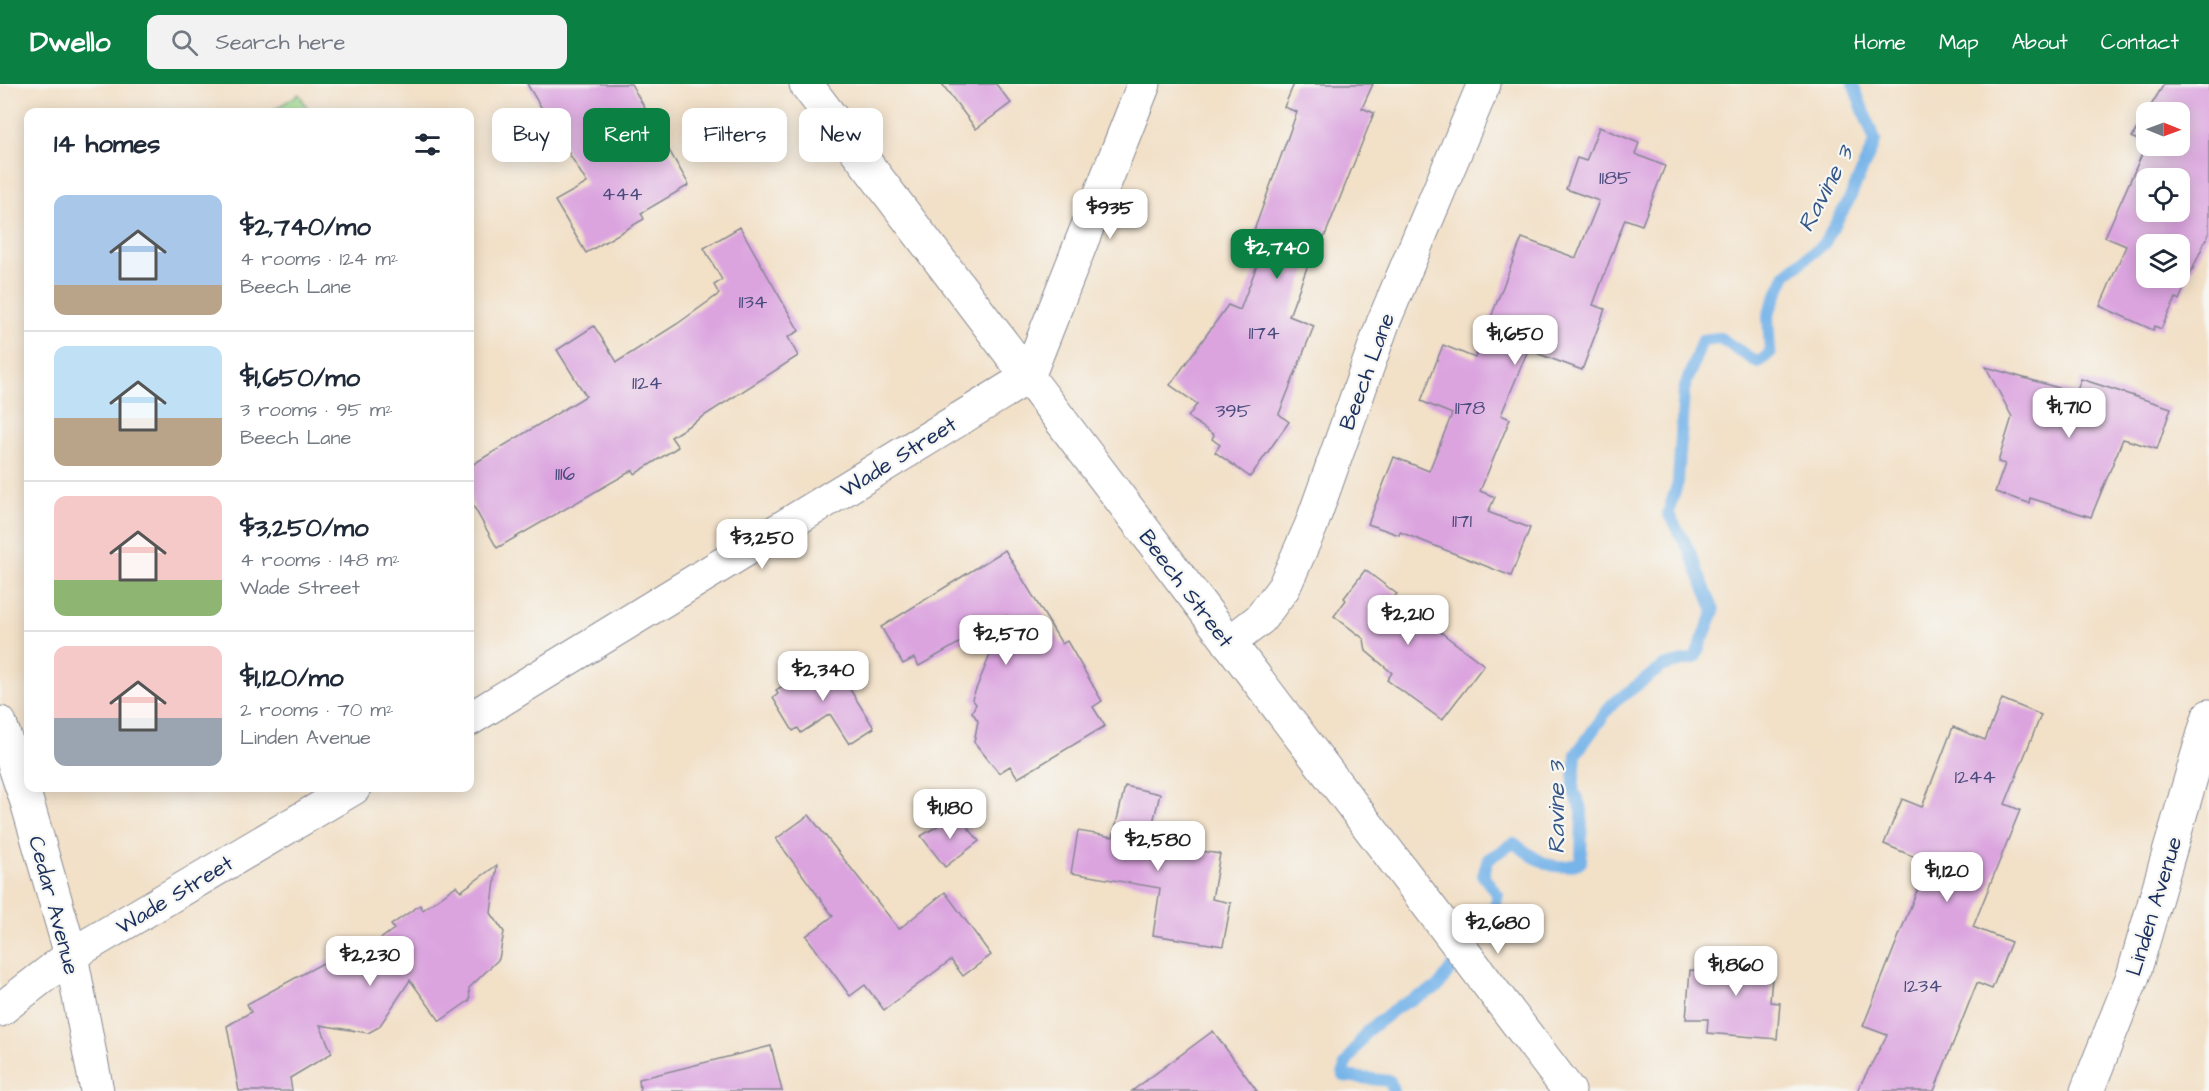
<!DOCTYPE html>
<html lang="en">
<head>
<meta charset="utf-8">
<style>
	:root { --surface:#fff; --page:#f2f2f3; --text:#1f2937; --muted:#747a83; --line:#e0e1e3; --accent:#0b8043 }
	body { margin:0; font-family:"Architects Daughter",sans-serif; background:var(--page); color:var(--text); height:100vh; display:flex; flex-direction:column; font-size:22px; white-space:nowrap }
	* { box-sizing:border-box; margin:0 }
	p { font-size:20px; color:var(--muted) }
	.icon { flex:none; width:33px; height:33px; fill:none; stroke:currentColor; stroke-width:2; stroke-linecap:round; stroke-linejoin:round }
	.map { position:relative; flex:1; overflow:hidden }
	.details { position:absolute; left:24px; top:24px; width:450px; height:684px; display:flex; flex-direction:column; background:var(--surface); border-radius:12px; box-shadow:0 3px 15px #0003 }
	.details>* { flex:none }
	.guide { position:absolute; left:492px; top:24px; width:570px; height:54px; display:flex; gap:12px }
	.needle { width:39px; rotate:91deg }
	.tools { position:absolute; left:2136px; top:18px; display:grid; gap:12px }
	.tools a { display:grid; place-items:center; width:54px; height:54px; border-radius:12px; background:var(--surface); box-shadow:0 3px 15px #0003; font-size:30px }
	.price { position:absolute; translate:-50% -51px; padding:0 14px; border-radius:12px; background:#fff; color:#222; font-size:20px; line-height:39px; filter:drop-shadow(0 2px 3px #0008) }
	.price::after { content:''; position:absolute; left:50%; top:36px; width:18px; height:14px; margin-left:-9px; background:inherit; clip-path:polygon(0 0,100% 0,50% 100%) }
	.price.selected { background:var(--accent); color:#fff }
	ul { padding:0; list-style:none }
	li { display:flex; align-items:center; gap:18px; height:150px; padding:0 30px }
	li+li { border-top:2px solid var(--line) }
	li span { display:grid; place-items:center; flex:none; width:168px; height:120px; border-radius:12px; color:#555 }
	li>.icon { margin-inline-start:auto }
	span .icon { width:72px; height:72px; fill:#fffc; stroke-width:1 }
	li b { font-size:26px }
	h2 { display:flex; justify-content:space-between; align-items:center; height:72px; padding:0 30px; font-size:26px }
	.tag { padding:0 21px; border-radius:12px; background:var(--surface); box-shadow:0 3px 15px #0003; font-size:21px; line-height:54px }
	.tag.selected { background:var(--accent); color:#fff }
	header { display:flex; align-items:center; gap:36px; box-sizing:border-box; height:84px; padding:0 30px; background:var(--accent); color:#fff }
	header strong { font-size:28px }
	nav { display:flex; gap:33px; margin-inline-start:auto; font-size:21px }
	.search { width:420px; height:54px; background:var(--page); display:flex; align-items:center; gap:15px; box-sizing:border-box; padding:0 21px; border-radius:12px; color:var(--muted); font-size:22px }
	.map>svg:first-child { display:block }
</style>
</head>
<body>
<header>
<strong>Dwello</strong>
<div class="search"><svg class="icon" aria-label="search" viewBox="0 0 24 24"><circle cx="10" cy="10" r="6"/><path d="M15 15l6 6"/></svg>Search here</div>
<nav><a>Home</a><a>Map</a><a>About</a><a>Contact</a></nav>
</header>
<div class="map">
<svg width="2209" height="1007" viewBox="0 0 2209 1007">
	<rect width="100%" height="100%" fill="#f6f6f2"/>
	<filter id="ink" filterUnits="userSpaceOnUse"><feTurbulence type="fractalNoise" baseFrequency=".0167" numOctaves="2"/><feDisplacementMap in="SourceGraphic" scale="12" xChannelSelector="R" yChannelSelector="G"/><feConvolveMatrix kernelMatrix="1 2 1 2 8 2 1 2 1" color-interpolation-filters="sRGB"/></filter>
	<filter id="wash" filterUnits="userSpaceOnUse"><feTurbulence type="fractalNoise" baseFrequency=".008" numOctaves="4" result="noise"/><feDisplacementMap in="SourceGraphic" scale="24" xChannelSelector="R" yChannelSelector="G"/><feGaussianBlur stdDeviation="1.35" result="paint"/><feColorMatrix in="noise" values="0 0 0 0 0 0 0 0 0 0 0 0 0 0 0 0 0 1.4 0 .05"/><feComposite in="paint" operator="in"/></filter>
	<g filter="url(#wash)">
		<rect width="100%" height="100%" fill="#f2e0c7"/>
		<!-- green -->
		<polygon fill="#9edb90" stroke="#5c8577" stroke-width="1.5" points="299,10 310,28 270,28"/>
		<g fill="none" stroke-linecap="round" stroke-linejoin="round">
			<!-- stream -->
			<path stroke="#76b4e9" stroke-width="12" d="M1393,1007L1390,997L1343,992L1345,981L1367,947L1399,922L1438,903L1495,822L1498,811L1483,792L1488,775L1514,759C1537,776 1553,790 1581,778L1582,726L1573,706L1576,670L1612,620L1663,582L1695,574L1714,527L1689,466L1668,429L1678,398L1684,306L1702,256L1720,254L1758,279L1770,269L1768,231L1786,190L1824,160L1849,116L1875,57L1853,0"/>
		</g>
		<g id="blocks">
			<!-- building -->
			<g fill="#dba4df" fill-rule="evenodd">
				<polygon points="527,0 631,0 689,101 641,129 644,135 586,169 555,117 587,99"/>
				<polygon points="942,0 996,0 1011,19 976,45"/>
				<polygon points="1294,0 1373,0 1362,24 1374,29 1320,164 1315,162 1289,232 1314,242 1279,330 1289,338 1250,393 1215,368 1220,361 1212,355 1214,351 1188,333 1197,320 1170,301 1228,221 1240,226 1262,168 1248,163 1297,28 1284,23"/>
				<path d="M2164,0H2209V148L2179,216L2176,214L2161,245L2155,242L2153,246L2100,222L2126,162L2105,153L2146,61L2132,53L2146,29V62H2180V28H2147ZM2146,94H2180V128H2146ZM2146,160H2180V194H2146Z"/>
				<polygon points="1599,43 1639,59 1635,70 1665,82 1642,141 1625,135 1593,221 1605,225 1582,286 1528,266 1501,331 1510,335 1480,407 1495,413 1488,428 1530,444 1511,492 1400,448 1399,451 1368,440 1394,373 1429,387 1452,330 1421,317 1443,261 1475,274 1522,154 1576,174 1599,117 1566,105 1577,74 1586,77"/>
				<polygon points="740,143 799,247 788,253 798,272 671,353 678,363 635,390 633,386 497,464 470,416 470,382 586,312 557,266 594,242 617,278 677,240 719,210 714,201 722,196 704,164"/>
				<polygon points="1986,283 2076,309 2081,295 2171,324 2157,365 2123,355 2091,433 2030,414 2029,419 1995,408 2005,380 1998,378 2012,333"/>
				<polygon points="1005,466 1062,560 1067,557 1102,617 1093,623 1105,642 1018,694 1010,682 999,689 974,658 978,637 972,628 976,620 972,615 1006,532 919,582 914,574 903,580 881,543"/>
				<polygon points="1365,486 1397,510 1394,513 1484,581 1442,636 1387,596 1392,589 1366,567 1364,555 1334,532 1346,516 1344,514"/>
				<polygon points="830,573 874,644 849,660 830,630 801,649 798,644 793,647 773,614 778,610 776,606"/>
				<polygon points="2002,615 2041,631 2005,720 2020,726 1973,843 2011,858 1992,905 1977,899 1934,1007 1857,1007 1887,951 1863,942 1926,784 1915,780 1917,774 1884,760 1902,715 1922,723 1953,643 1985,656"/>
				<polygon points="1125,702 1160,710 1148,759 1220,770 1212,815 1231,819 1223,862 1153,851 1160,804 1071,789 1078,747 1113,753"/>
				<polygon points="957,730 979,757 945,783 921,752"/>
				<polygon points="809,731 899,845 945,808 991,871 963,892 951,876 884,926 865,901 850,912 806,852 833,832 776,755"/>
				<polygon points="497,781 491,829 504,848 499,875 469,904 470,916 440,937 410,896 379,943 368,949 320,941 332,969 290,994 292,1007 239,1007 227,942 251,928 247,920 336,872 343,882 394,845 391,841 420,821 423,826 456,802 461,807"/>
				<polygon points="1737,865 1774,868 1770,918 1780,919 1777,955 1707,949 1708,935 1686,935 1690,886 1714,888 1715,878 1736,880"/>
				<polygon points="1213,947 1257,1007 1132,1007"/>
				<polygon points="771,962 782,1007 640,1007 639,995"/>
			</g>
		</g>
	</g>
	<g filter="url(#ink)">
		<use href="#blocks" fill-opacity="0" stroke="#868892" stroke-width="1.5"/>
		<g fill="none" stroke-linecap="round" stroke-linejoin="round">
			<!-- minor casing -->
			<g stroke="#868892" stroke-width="35">
				<g id="minor">
					<polyline points="806,0 1569,1007"/>
					<polyline points="1229,559 1260,535 1284,503 1311,442 1383,239 1484,0"/>
					<polyline points="470,635 1028,293 1144,0"/>
					<polyline points="0,639 27,718 71,871 97,1007"/>
					<polyline points="0,926 71,871 354,704"/>
					<polyline points="2087,1007 2133,892 2209,632"/>
				</g>
			</g>
			<!-- minor -->
			<use href="#minor" stroke="#fff" stroke-width="33"/>
		</g>
	</g>
	<g text-anchor="middle" stroke-width="4.5" stroke-linejoin="round" paint-order="stroke">
		<!-- number labels -->
		<g font-size="20" fill="#4b4c7e">
			<text x="1615" y="100">1185</text>
			<text x="622" y="116">444</text>
			<text x="753" y="224">1134</text>
			<text x="1264" y="255">1174</text>
			<text x="647" y="305">1124</text>
			<text x="1470" y="330">1178</text>
			<text x="1233" y="333">395</text>
			<text x="565" y="396">1116</text>
			<text x="1462" y="443">1171</text>
			<text x="1975" y="699">1244</text>
			<text x="1923" y="908">1234</text>
		</g>
		<!-- street labels -->
		<g font-size="22" fill="#1b2f5e" stroke="#f6f6f2">
			<text transform="translate(1366 287) rotate(-70)" y="8">Beech Lane</text>
			<text transform="translate(898 372) rotate(-32)" y="8">Wade Street</text>
			<text transform="translate(1187 504) rotate(53)" y="8">Beech Street</text>
			<text transform="translate(174 810) rotate(-31)" y="8">Wade Street</text>
			<text transform="translate(55 821) rotate(75)" y="8">Cedar Avenue</text>
			<text transform="translate(2153 822) rotate(-73)" y="8">Linden Avenue</text>
		</g>
		<!-- water labels -->
		<g font-size="24" font-style="italic" fill="#365788" stroke="#f6f6f2">
			<text transform="translate(1825 105) rotate(-62)" y="8">Ravine 3</text>
			<text transform="translate(1556 724) rotate(-90)" y="8">Ravine 3</text>
		</g>
	</g>
</svg>
<div class="tools">
<a><svg class="needle" viewBox="-14 -14 28 28"><path d="M0-13l5 13h-10z" fill="#e53935"/><path d="M0 13l5-13h-10z" fill="#747a83"/></svg></a>
<a><svg class="icon" aria-label="locate" viewBox="0 0 24 24"><circle cx="12" cy="12" r="6"/><path d="M12 2v4M12 18v4M2 12h4M18 12h4"/></svg></a>
<a><svg class="icon" aria-label="layers" viewBox="0 0 24 24"><path d="M12 4l9 5-9 5-9-5zM3 14l9 5 9-5"/></svg></a>
</div>
<b class="price" style="left:1110px;top:156px">$935</b>
<b class="price selected" style="left:1277px;top:196px">$2,740</b>
<b class="price" style="left:1515px;top:282px">$1,650</b>
<b class="price" style="left:2069px;top:355px">$1,710</b>
<b class="price" style="left:762px;top:486px">$3,250</b>
<b class="price" style="left:1408px;top:562px">$2,210</b>
<b class="price" style="left:1006px;top:582px">$2,570</b>
<b class="price" style="left:823px;top:618px">$2,340</b>
<b class="price" style="left:950px;top:756px">$1,180</b>
<b class="price" style="left:1158px;top:788px">$2,580</b>
<b class="price" style="left:1947px;top:819px">$1,120</b>
<b class="price" style="left:1498px;top:871px">$2,680</b>
<b class="price" style="left:370px;top:903px">$2,230</b>
<b class="price" style="left:1736px;top:913px">$1,860</b>
<div class="guide">
<a class="tag">Buy</a>
<a class="tag selected">Rent</a>
<a class="tag">Filters</a>
<a class="tag">New</a>
</div>
<section class="details">
<h2>14 homes<svg class="icon" aria-label="filters" viewBox="0 0 24 24"><path d="M4 7h16M4 17h16"/><circle cx="9" cy="7" r="2"/><circle cx="15" cy="17" r="2"/></svg></h2>
<ul>
<li><span style="background:linear-gradient(#a9c7e8 75%,#b9a48a 0)"><svg class="icon" aria-label="home" viewBox="0 0 24 24"><path d="M3 11l9-7 9 7M6 9v11h12V9"/></svg></span><div><b>$2,740/mo</b><p>4 rooms · 124 m²</p><p>Beech Lane</p></div></li>
<li><span style="background:linear-gradient(#bfe0f5 60%,#b9a48a 0)"><svg class="icon" aria-label="home" viewBox="0 0 24 24"><path d="M3 11l9-7 9 7M6 9v11h12V9"/></svg></span><div><b>$1,650/mo</b><p>3 rooms · 95 m²</p><p>Beech Lane</p></div></li>
<li><span style="background:linear-gradient(#f6c9c9 70%,#8fb573 0)"><svg class="icon" aria-label="home" viewBox="0 0 24 24"><path d="M3 11l9-7 9 7M6 9v11h12V9"/></svg></span><div><b>$3,250/mo</b><p>4 rooms · 148 m²</p><p>Wade Street</p></div></li>
<li><span style="background:linear-gradient(#f6c9c9 60%,#9aa5b1 0)"><svg class="icon" aria-label="home" viewBox="0 0 24 24"><path d="M3 11l9-7 9 7M6 9v11h12V9"/></svg></span><div><b>$1,120/mo</b><p>2 rooms · 70 m²</p><p>Linden Avenue</p></div></li>
</ul>
</section>
</div>
</body>
</html>
